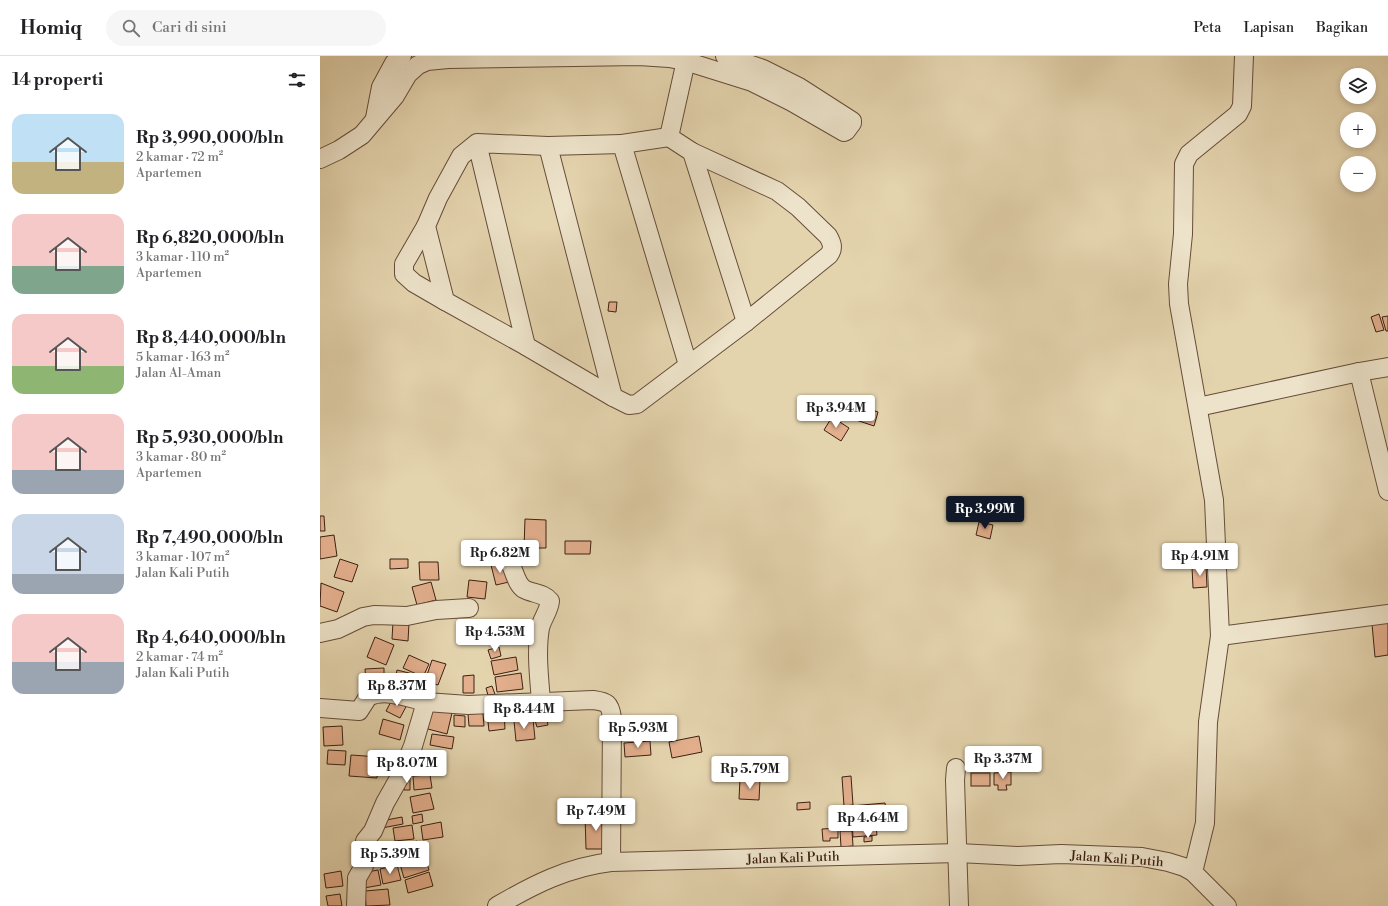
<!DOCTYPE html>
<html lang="id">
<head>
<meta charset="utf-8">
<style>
	:root { --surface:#fff; --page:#f6f6f6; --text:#202124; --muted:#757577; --line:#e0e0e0; --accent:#111827 }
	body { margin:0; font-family:"Libre Bodoni",serif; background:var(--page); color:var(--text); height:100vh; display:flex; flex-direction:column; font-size:15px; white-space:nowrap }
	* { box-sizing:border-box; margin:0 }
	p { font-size:13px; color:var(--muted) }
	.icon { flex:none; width:22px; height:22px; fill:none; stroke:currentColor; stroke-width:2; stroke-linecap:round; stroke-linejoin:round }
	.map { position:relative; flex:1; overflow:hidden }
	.sheet { display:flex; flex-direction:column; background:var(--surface); width:320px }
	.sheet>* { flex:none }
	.buttons { position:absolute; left:1020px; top:12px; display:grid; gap:8px }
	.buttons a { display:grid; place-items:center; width:36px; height:36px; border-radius:50%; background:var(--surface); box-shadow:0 2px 6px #0003; font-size:20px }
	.price { position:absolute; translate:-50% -34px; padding:0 9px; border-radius:4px; background:#fff; color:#222; font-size:13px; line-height:26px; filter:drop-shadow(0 1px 2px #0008) }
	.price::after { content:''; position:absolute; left:50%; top:24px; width:12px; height:9px; margin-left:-6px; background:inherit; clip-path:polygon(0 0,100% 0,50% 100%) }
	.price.selected { background:var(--accent); color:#fff }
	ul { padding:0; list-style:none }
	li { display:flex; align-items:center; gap:12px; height:100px; padding:0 12px }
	li span { display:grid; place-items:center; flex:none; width:112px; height:80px; border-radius:12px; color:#555 }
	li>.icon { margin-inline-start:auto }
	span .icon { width:48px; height:48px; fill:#fffc; stroke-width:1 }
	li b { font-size:17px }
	h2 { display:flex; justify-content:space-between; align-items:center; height:48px; padding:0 12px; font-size:17px }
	header { display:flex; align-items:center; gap:24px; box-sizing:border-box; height:56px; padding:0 20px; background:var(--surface); border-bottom:1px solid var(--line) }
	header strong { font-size:19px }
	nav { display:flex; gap:22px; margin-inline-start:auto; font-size:14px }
	.search { width:280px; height:36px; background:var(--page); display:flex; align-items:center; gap:10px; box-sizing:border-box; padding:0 14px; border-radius:22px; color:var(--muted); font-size:15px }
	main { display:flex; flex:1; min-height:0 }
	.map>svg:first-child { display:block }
</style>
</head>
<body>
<header>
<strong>Homiq</strong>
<div class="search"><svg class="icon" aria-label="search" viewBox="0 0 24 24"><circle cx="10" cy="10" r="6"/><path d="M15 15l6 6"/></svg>Cari di sini</div>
<nav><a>Peta</a><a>Lapisan</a><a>Bagikan</a></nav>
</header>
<main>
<section class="sheet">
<h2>14 properti<svg class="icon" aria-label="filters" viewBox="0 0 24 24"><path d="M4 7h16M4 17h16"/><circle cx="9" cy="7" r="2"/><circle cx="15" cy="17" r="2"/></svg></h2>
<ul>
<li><span style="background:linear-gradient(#bfe0f5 60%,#c2b280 0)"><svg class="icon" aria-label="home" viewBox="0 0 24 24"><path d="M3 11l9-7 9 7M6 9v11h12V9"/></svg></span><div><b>Rp 3,990,000/bln</b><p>2 kamar · 72 m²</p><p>Apartemen</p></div></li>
<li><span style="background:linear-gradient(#f6c9c9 65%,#7fa58c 0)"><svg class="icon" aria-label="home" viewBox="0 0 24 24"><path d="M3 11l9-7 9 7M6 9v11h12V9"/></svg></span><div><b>Rp 6,820,000/bln</b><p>3 kamar · 110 m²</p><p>Apartemen</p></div></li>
<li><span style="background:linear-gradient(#f6c9c9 65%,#8fb573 0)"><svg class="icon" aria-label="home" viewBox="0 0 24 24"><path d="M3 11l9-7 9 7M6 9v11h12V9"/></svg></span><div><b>Rp 8,440,000/bln</b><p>5 kamar · 163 m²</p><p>Jalan Al-Aman</p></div></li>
<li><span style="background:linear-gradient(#f6c9c9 70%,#9aa5b1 0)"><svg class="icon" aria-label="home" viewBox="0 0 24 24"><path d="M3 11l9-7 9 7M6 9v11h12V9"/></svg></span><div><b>Rp 5,930,000/bln</b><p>3 kamar · 80 m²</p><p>Apartemen</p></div></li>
<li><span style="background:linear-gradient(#c9d6e8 75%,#9aa5b1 0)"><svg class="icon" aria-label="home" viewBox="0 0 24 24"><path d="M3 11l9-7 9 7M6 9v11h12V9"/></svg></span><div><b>Rp 7,490,000/bln</b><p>3 kamar · 107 m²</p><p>Jalan Kali Putih</p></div></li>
<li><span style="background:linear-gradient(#f6c9c9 60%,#9aa5b1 0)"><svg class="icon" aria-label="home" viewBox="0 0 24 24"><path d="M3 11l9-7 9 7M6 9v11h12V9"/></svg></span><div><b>Rp 4,640,000/bln</b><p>2 kamar · 74 m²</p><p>Jalan Kali Putih</p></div></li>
</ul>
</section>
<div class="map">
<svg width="1068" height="850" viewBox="0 0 1068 850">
	<rect width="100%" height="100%" fill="#e4d4ae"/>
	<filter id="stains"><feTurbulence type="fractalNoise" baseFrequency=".005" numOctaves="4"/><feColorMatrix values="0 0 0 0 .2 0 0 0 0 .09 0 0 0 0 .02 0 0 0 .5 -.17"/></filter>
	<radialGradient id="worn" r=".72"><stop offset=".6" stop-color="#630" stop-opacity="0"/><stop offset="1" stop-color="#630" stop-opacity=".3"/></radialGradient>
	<!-- building -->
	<g fill="#e3af8d" stroke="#3d2012">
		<polygon points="289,246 297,246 296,256 288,255"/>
		<polygon points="1059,258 1064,274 1056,276 1051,261"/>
		<polygon points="1068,260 1068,275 1066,275 1062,261"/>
		<polygon points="535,348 558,356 554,370 530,362"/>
		<polygon points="512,361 529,372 521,385 504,374"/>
		<polygon points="0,460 4,460 5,475 0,475"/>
		<polygon points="205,463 226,464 226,492 204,492"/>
		<polygon points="659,466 673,469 670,483 656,479"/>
		<polygon points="14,479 17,500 0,503 0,481"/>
		<polygon points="166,485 170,505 149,509 145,490"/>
		<polygon points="245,485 271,485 270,498 245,498"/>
		<polygon points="20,503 38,509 32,526 14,521"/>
		<polygon points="70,503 88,503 88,512 70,513"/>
		<polygon points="99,506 118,506 119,524 100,524"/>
		<polygon points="183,506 189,526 176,529 171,509"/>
		<polygon points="886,510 887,531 873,532 872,511"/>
		<polygon points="149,524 167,526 165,543 147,541"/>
		<polygon points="111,526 116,544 97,549 92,531"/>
		<polygon points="1,527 24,536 17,556 0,550"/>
		<polygon points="73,566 89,567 88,585 72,583"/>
		<polygon points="215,566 218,581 197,584 195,570"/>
		<polygon points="1068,566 1068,599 1055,601 1052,568"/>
		<polygon points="55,581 74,589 66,609 47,601"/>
		<polygon points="179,591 181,600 171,603 168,594"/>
		<polygon points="89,599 109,608 103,621 83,612"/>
		<polygon points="196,601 198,614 174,619 171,605"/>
		<polygon points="112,604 126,608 118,629 105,625"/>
		<polygon points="64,612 64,626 46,627 45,613"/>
		<polygon points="77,614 93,618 90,631 74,628"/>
		<polygon points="201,617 203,633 177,636 175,621"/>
		<polygon points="154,619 154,637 143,637 143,620"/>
		<polygon points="172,630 176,641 169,643 166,632"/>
		<polygon points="74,640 88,647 80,662 66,655"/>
		<polygon points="109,652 132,657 127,678 104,672"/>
		<polygon points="184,655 185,673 169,675 167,657"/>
		<polygon points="163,657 164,670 149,670 148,658"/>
		<polygon points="226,658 228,669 217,671 214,661"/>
		<polygon points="134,659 145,660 145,671 134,670"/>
		<polygon points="63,663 84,669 80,684 59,678"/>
		<polygon points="213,663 215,683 196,685 194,665"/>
		<polygon points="22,670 23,689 4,690 3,671"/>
		<polygon points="112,678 134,681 132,693 110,689"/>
		<polygon points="379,680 382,696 352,702 349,686"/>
		<polygon points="330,685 331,699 305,701 304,687"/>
		<polygon points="8,694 26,695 25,709 7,708"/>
		<polygon points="31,699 59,701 57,722 29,720"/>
		<polygon points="462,707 462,725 447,725 447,708"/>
		<polygon points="691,716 691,729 686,729 687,734 678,734 678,729 674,729 674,717"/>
		<rect x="651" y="717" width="19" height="13"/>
		<polygon points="110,719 112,732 94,734 93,720"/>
		<polygon points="531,720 533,749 524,750 522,721"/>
		<polygon points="90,722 90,734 84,734 84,723"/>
		<polygon points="420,723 440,724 439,744 419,743"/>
		<polygon points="110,737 114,753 93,757 90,741"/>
		<polygon points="490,746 490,753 477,754 477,747"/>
		<polygon points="565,747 567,761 555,762 557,779 533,781 531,750"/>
		<polygon points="102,758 103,766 93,768 92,760"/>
		<polygon points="265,759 286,759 287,793 266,793"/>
		<polygon points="82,761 83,768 62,772 61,765"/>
		<polygon points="121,766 123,781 103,784 101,770"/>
		<polygon points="92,769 94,783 75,785 73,772"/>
		<polygon points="518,772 518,782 510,782 510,785 503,785 502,773"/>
		<polygon points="520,775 532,775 533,790 521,791"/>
		<polygon points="552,780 552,785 544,786 544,781"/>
		<polygon points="97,785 100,798 90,801 86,788"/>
		<polygon points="84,787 87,802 74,805 71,790"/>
		<polygon points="105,801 109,814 84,822 80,808"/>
		<polygon points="77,809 81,824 63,828 60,813"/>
		<polygon points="58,814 61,829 44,832 42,817"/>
		<polygon points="21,815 23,830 6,832 4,818"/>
		<polygon points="109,816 113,830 88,837 85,824"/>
		<polygon points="68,833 70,849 46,850 45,835"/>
		<polygon points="20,838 22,850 8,850 6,840"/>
	</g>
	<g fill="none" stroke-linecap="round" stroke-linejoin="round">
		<!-- minor casing -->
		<g stroke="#674d39" stroke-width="20">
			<g id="minor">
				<polyline points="367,0 349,81 372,96 426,266"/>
				<polyline points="55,62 61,31 74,7 82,0"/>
				<polyline points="349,81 302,88 368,309"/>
				<polyline points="157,87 206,290 125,245 106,170 118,142 141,100 157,87 228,90"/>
				<polyline points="0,103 19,94 42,79 75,40 88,18 98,9 107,5 128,3 319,0 349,2 365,5 432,26 472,46 524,76 526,75 532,67 532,65 479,31 443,13 405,0"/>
				<polyline points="106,170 84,208 84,218 94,227 125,245"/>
				<path d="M206,290L293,341L309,349L317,348L426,266L509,199C514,192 512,187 508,180L478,151L457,135L372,96"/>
				<polyline points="1039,316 1068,435"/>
				<polyline points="293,341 228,90 302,88"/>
				<polyline points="878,351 1039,316 1068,311"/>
				<path d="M189,505C194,513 196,528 204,533C213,538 224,537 230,545C229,555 222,563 220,572C216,595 219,621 221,645"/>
				<polyline points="0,577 18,573 43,561 54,559 87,560 116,554 149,552"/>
				<polyline points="900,580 1068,558"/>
				<path d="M106,646L148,649L273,644C287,646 290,647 292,662L291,806"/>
				<path d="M0,652L39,655L48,641C65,632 89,642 106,646L93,690L82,717L65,747L53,775L45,785L44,810L37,822L36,850"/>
				<polyline points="636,712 635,724 639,850"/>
				<polyline points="873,816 885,767 888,666 900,580 894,444 859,248 858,228 863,178 864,108 869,98 918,58 922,50 924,0"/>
				<path d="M177,850C213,829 248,811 291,806L638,797L698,800L741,798L822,801L848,806L864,811L873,816L907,850"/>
			</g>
		</g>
		<!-- minor -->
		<use href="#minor" stroke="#ede3ca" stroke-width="18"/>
	</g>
	<g text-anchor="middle" stroke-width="3" stroke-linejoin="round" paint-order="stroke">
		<!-- street labels -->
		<g font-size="13" fill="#3d2012" stroke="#ede3ca">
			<text transform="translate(473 801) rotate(-2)" y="5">Jalan Kali Putih</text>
			<text transform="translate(797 802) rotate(4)" y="5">Jalan Kali Putih</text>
		</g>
	</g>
	<rect width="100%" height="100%" filter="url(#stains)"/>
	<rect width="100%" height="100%" fill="url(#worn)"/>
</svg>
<div class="buttons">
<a><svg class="icon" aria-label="layers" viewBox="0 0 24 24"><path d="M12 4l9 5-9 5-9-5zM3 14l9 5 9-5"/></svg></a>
<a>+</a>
<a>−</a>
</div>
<b class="price" style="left:516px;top:373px">Rp 3.94M</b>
<b class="price selected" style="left:665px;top:474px">Rp 3.99M</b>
<b class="price" style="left:180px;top:518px">Rp 6.82M</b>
<b class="price" style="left:880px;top:521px">Rp 4.91M</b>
<b class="price" style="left:175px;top:597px">Rp 4.53M</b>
<b class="price" style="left:77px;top:651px">Rp 8.37M</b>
<b class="price" style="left:204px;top:674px">Rp 8.44M</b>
<b class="price" style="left:318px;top:693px">Rp 5.93M</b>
<b class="price" style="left:683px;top:724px">Rp 3.37M</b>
<b class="price" style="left:87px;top:728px">Rp 8.07M</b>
<b class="price" style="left:430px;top:734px">Rp 5.79M</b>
<b class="price" style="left:276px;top:776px">Rp 7.49M</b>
<b class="price" style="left:548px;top:783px">Rp 4.64M</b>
<b class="price" style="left:70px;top:819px">Rp 5.39M</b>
</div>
</main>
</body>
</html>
